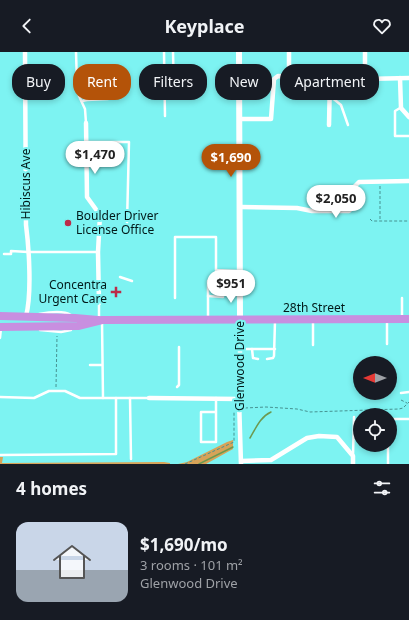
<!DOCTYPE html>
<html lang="en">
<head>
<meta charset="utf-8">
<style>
	:root { --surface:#171b24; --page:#20242c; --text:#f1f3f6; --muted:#9ea1a6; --line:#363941; --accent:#b45309 }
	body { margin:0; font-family:"Noto Sans",sans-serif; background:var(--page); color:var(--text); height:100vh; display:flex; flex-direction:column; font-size:15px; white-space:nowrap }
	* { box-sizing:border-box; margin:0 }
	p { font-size:13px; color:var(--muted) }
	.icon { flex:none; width:22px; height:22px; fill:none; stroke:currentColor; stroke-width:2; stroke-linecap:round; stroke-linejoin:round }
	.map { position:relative; height:412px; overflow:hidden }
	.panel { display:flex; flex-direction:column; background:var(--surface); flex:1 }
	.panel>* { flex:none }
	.guide { position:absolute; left:12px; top:12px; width:385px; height:36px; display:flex; gap:8px }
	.needle { width:26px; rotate:270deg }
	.fabs { position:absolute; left:353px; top:304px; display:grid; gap:8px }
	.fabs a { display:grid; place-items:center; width:44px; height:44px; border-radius:50%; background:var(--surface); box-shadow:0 2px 6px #0003; font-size:20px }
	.price { position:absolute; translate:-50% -34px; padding:0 9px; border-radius:14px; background:#fff; color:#222; font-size:13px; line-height:26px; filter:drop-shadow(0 1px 2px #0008) }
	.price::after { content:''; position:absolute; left:50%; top:24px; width:12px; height:9px; margin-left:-6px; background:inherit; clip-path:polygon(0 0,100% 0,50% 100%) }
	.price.active { background:var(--accent); color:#fff }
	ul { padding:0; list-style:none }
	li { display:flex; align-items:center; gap:12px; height:100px; padding:0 16px }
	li+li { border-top:1px solid var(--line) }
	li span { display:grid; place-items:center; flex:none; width:112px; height:80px; border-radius:12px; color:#555 }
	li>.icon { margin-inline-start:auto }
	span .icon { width:48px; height:48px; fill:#fffc; stroke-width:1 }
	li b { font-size:17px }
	h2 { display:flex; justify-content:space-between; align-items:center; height:48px; padding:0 16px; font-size:17px }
	.pill { padding:0 14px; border-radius:16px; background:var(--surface); box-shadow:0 2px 6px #0003; font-size:14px; line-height:36px }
	.pill.active { background:var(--accent); color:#fff }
	header { display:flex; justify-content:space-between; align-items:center; height:52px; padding:0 16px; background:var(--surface); font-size:18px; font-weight:700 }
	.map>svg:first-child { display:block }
</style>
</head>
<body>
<header><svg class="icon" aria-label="back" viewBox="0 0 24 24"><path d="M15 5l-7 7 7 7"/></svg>Keyplace<svg class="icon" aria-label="heart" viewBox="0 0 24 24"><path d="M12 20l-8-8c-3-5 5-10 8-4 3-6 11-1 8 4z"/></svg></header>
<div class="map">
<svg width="409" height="412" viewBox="0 0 409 412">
	<rect width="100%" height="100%" fill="#7df3f2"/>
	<!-- green -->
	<g fill="#d7a358">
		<polygon points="233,388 233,397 206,412 178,412 187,410 227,390"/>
		<polygon points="0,405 3,405 2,411 164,410 170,411 170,412 0,412"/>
	</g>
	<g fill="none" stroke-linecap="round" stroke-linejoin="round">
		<!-- stream -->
		<g stroke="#6c9950" stroke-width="1.5">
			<path d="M250,386C256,376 260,365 271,360"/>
			<polyline points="199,412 233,395"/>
		</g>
		<!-- path -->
		<g stroke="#469291" stroke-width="1" stroke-dasharray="3 2" stroke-linecap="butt">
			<polyline points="380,134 380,169"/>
			<polyline points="370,167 372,169 409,169"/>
			<polyline points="56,335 57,284"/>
			<polyline points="401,348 407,351"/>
			<polyline points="245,356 266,355 297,357 310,360 399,357 403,356 409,350"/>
			<polyline points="185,412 234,390 234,359"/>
		</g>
		<!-- service -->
		<g stroke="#fff" stroke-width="2.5">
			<polyline points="76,0 77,31 79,44 85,57 86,71"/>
			<polyline points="164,0 165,64"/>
			<polyline points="173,0 174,41"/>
			<polyline points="330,44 341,53 348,73"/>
			<polyline points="82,49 87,48 108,47"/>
			<polyline points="400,56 395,59 395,84 409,84"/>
			<polyline points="87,90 129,90 127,171"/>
			<polyline points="29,200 98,200"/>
			<polyline points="4,202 11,202 11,199 28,200"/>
			<polyline points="120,225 132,229"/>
			<polyline points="208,244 223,245 223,219"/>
			<polyline points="175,246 175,185 216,185 216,218 240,219"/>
			<polyline points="402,246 402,265"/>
			<polyline points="99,251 99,268"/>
			<path d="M39,262C49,260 63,258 71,263"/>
			<polyline points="208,266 208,229"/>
			<polyline points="387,268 387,292"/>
			<polyline points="102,269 103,346"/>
			<polyline points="313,269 313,293"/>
			<polyline points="40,278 61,280 71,278"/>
			<polyline points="0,286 1,276"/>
			<polyline points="240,297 275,297"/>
			<polyline points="252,297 253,306 258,307"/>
			<polyline points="267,307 273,306 274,304 275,269"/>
			<polyline points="90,313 102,313"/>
			<polyline points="177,335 179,333 179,295"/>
			<polyline points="401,341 409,340"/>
			<polyline points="0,345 34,346 49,339 65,339 80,346 148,346"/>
			<polyline points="130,346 131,407"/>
			<polyline points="216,360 201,360 201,390 216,390 216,346"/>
			<polyline points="390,367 409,367"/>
			<polyline points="388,393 388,412"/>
			<polyline points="0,403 116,402 116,346"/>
			<polyline points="353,404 354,365"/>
		</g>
		<!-- minor -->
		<g stroke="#fff" stroke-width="4.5">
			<path d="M25,0L26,173C29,196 32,242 26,264"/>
			<polyline points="289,0 289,15"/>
			<polyline points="400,26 401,56 409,65"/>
			<polyline points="365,27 365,0"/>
			<polyline points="240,67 271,67 274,27 278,24 365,27 409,26"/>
			<polyline points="86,71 87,145 100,163 98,200 99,251"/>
			<polyline points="329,73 330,26"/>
			<polyline points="240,155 297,156 312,159 349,159 353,155 354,135 359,130 409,129"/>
			<polyline points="240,268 240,315 239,347 241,412"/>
			<polyline points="149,346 239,347"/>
			<polyline points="241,409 271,408 307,386 319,384 337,385 353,404 353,412"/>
		</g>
		<!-- tertiary -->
		<polyline stroke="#fff" stroke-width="6" points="239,0 240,268"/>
		<!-- trunk -->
		<g stroke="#c88fe0" stroke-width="8">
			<polyline points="0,264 75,266 98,268"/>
			<polyline points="0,275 78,274 102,268 409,267"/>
		</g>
	</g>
	<!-- markers -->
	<g fill="#bc2b49" stroke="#7df3f2" stroke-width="1.5">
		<circle cx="68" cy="171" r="4"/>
		<path d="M114 234h4v4h4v4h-4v4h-4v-4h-4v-4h4z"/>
	</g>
	<g text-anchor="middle" stroke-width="4" stroke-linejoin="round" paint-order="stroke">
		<!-- street labels -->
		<g font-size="12" fill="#011919" stroke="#7df3f2">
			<text transform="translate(26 132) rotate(-90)" y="4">Hibiscus Ave</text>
			<text x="314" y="260">28th Street</text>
			<text transform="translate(240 314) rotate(-90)" y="4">Glenwood Drive</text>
		</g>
		<!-- poi labels -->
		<g font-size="12" fill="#011919" stroke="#7df3f2" text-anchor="start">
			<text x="76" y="168">Boulder Driver<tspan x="76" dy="14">License Office</tspan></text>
			<text x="107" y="237" text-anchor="end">Concentra<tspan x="107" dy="14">Urgent Care</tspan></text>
		</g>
	</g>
</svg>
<div class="fabs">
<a><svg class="needle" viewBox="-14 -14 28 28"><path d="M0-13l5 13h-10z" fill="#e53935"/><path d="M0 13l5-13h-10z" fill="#9ea1a6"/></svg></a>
<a><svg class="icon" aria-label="locate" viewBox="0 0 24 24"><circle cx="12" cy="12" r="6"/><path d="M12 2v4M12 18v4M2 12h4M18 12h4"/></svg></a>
</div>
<b class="price" style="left:95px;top:123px">$1,470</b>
<b class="price active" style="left:231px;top:126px">$1,690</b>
<b class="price" style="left:336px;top:167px">$2,050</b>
<b class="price" style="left:231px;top:252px">$951</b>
<div class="guide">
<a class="pill">Buy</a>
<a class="pill active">Rent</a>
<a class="pill">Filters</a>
<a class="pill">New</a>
<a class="pill">Apartment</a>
</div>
</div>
<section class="panel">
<h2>4 homes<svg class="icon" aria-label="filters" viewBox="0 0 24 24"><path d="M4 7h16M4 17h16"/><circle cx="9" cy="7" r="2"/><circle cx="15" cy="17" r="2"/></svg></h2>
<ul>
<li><span style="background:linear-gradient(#c9d6e8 60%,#9aa5b1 0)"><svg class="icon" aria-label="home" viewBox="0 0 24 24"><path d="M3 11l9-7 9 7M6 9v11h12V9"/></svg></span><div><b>$1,690/mo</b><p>3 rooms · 101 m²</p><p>Glenwood Drive</p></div></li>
</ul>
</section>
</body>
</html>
